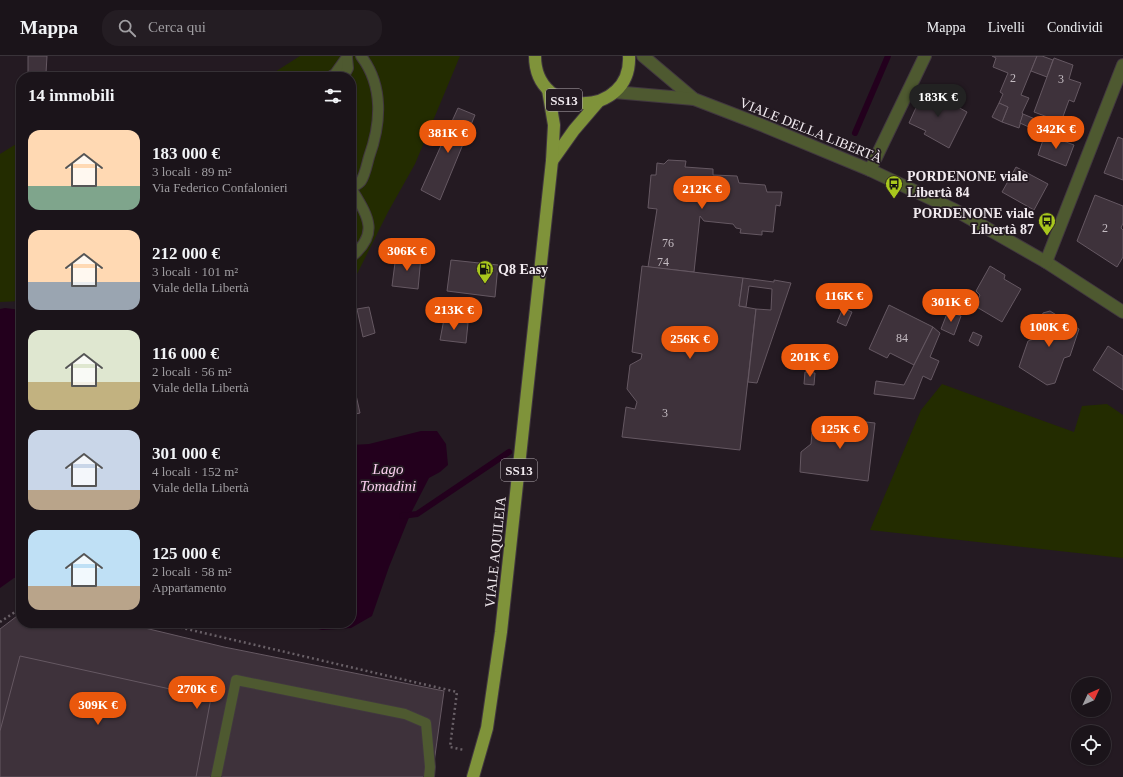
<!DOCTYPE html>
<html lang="it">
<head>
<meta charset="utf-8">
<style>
	:root { --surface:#1b141a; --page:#241d23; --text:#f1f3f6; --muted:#a09ea2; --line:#393339; --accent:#ea580c }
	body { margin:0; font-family:Georgia,serif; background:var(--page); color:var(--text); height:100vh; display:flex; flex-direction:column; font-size:15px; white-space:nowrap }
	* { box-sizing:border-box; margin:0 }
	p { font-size:13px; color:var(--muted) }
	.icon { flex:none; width:22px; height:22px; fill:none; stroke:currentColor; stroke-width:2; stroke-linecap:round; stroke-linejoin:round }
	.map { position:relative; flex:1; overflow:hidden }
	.drawer { position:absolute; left:16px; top:16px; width:340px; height:556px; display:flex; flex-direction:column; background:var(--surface); border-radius:16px; box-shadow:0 1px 3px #0004,0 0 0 1px var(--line) }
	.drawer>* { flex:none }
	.needle { width:26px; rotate:46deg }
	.buttons { position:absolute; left:1071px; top:621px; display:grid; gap:8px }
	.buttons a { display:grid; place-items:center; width:40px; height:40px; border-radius:50%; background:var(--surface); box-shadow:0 1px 3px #0004,0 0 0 1px var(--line); font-size:20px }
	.price { position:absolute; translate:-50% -34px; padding:0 9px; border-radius:14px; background:var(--accent); color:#fff; font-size:13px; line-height:26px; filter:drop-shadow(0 1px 2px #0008) }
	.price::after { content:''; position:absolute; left:50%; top:24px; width:12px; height:9px; margin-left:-6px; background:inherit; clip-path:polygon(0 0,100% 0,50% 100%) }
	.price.current { background:#222; color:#fff }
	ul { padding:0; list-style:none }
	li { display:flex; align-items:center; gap:12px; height:100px; padding:0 12px }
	li span { display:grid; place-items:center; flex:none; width:112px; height:80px; border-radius:12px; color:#555 }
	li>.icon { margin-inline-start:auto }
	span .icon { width:48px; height:48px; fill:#fffc; stroke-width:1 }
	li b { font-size:17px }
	h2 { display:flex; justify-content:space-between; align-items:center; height:48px; padding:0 12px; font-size:17px }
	header { display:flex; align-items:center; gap:24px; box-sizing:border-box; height:56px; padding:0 20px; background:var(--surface); border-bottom:1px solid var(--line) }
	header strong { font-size:19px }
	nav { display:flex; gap:22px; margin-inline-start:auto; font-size:14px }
	.search { width:280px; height:36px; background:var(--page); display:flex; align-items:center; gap:10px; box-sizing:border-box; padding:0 14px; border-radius:16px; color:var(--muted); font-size:15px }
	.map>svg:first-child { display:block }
</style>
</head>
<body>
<header>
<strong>Mappa</strong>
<div class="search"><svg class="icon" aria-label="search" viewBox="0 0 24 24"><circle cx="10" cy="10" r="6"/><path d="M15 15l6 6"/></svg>Cerca qui</div>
<nav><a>Mappa</a><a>Livelli</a><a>Condividi</a></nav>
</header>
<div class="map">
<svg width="1123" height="721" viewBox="0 0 1123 721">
	<rect width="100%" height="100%" fill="#241a22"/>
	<!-- green -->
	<g fill="#232c00">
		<polygon points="300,0 460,0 415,108 388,156 354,224 351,224 351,21 267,21"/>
		<polygon points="21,85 21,245 0,246 0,98"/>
		<polygon points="942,328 1074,376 1082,350 1107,348 1123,359 1123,502 870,474 921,354"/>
	</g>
	<!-- water -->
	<g fill="#23001d">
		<polygon points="5,252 21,254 21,520 14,522 0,532 0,253"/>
		<polygon points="421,375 437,375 446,388 448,409 440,416 429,422 410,459 389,511 372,560 351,572 322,574 297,567 351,567 351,389 369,388"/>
	</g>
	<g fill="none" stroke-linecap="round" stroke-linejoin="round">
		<!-- stream -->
		<g stroke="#23001d" stroke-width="6">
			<polyline points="855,77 888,0"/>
			<polyline points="402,460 417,458 509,396"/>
		</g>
	</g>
	<!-- building -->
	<g fill="#3e323b" stroke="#655862">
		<polygon points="28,0 47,0 46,17 28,17"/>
		<polygon points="992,0 1037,0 1021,39 1029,42 1022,57 1023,58 1019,72 1002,66 1008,51 999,47 1003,38 1000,36 1008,17 993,11 996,2"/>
		<polygon points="1037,0 1042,0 1053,4 1047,21 1031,15"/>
		<polygon points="1054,2 1073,9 1069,23 1081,27 1074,46 1069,44 1061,66 1034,56"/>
		<polygon points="925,33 967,56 949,92 924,78 926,75 909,67 914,56"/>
		<polygon points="999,47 1008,51 1002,66 992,61"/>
		<polygon points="458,52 475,59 440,144 421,134"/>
		<polygon points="1023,58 1035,63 1031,72 1020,67"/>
		<polygon points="1045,78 1074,89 1066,110 1038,99"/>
		<polygon points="1118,81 1123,83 1123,124 1104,117"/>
		<polygon points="668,104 686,105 685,111 713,113 713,119 737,120 739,127 765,129 767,136 782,136 780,150 776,149 773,176 762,175 762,179 740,177 741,173 736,172 733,168 704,165 700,160 694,216 648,211 657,153 648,152 651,119 656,119 657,107 664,108"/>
		<polygon points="1016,111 1048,128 1034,154 1002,136"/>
		<polygon points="1095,139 1123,150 1123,167 1121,172 1123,174 1123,201 1117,211 1077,185"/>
		<polygon points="396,199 421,201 418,233 392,230"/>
		<polygon points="451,204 498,209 495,241 447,235"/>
		<polygon points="642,210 743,222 739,250 756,253 740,394 622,381 626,351 635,353 637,346 627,333 630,309 641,303 642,298 632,296"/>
		<polygon points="990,210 1005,219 1004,223 1021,233 1002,266 975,250 980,239 976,235"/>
		<polygon points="743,222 774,226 774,224 791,227 757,327 748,326 756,253 771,254 772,233 749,230 746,251 739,250"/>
		<polygon points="889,249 933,271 914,309 890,297 887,302 869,293"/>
		<polygon points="369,251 375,277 363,281 357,253"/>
		<polygon points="843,252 852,256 846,270 837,266"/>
		<polygon points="948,255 961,260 954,279 941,273"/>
		<polygon points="1050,255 1079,273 1070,300 1064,302 1055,327 1047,329 1019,311 1028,285 1034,283 1043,257"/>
		<polygon points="444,263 468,267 466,287 440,284"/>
		<polygon points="933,271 940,277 930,301 939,305 931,324 923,320 914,343 874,338 876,325 904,329"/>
		<polygon points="973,276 982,280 978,290 969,285"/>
		<polygon points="1108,290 1123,300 1123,334 1093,314"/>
		<polygon points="805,316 815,317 814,329 804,328"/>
		<polygon points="354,330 360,357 351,359 351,331"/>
		<polygon points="821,361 875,367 868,425 800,416 801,396 811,388 812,377 819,378"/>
		<polygon points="21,557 21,567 124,567 224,591 444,635 432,721 0,721 0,573"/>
		<polygon points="20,600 211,642 196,721 0,721 0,675"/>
	</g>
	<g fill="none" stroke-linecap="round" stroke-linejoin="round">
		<!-- service casing -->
		<g stroke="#41373f" stroke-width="12">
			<g id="service">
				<polyline points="330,21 335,18 347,1"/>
				<polyline points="343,21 348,12 347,2"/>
				<path d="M351,201C381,177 367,159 351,132C354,130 359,128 361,125C365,119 367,108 369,101C381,68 384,30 361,0"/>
				<polyline points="216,721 236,624 405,658 426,667 430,711 429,721"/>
			</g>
		</g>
		<!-- minor casing -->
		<g stroke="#41373f" stroke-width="14">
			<g id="minor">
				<polyline points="643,0 694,43"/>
				<polyline points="614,36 694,43 764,70 870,114 955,154 1046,206 1123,256"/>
				<polyline points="870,114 925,0"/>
				<polyline points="1046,206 1123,9"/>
			</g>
		</g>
		<!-- primary casing -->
		<g stroke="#41373f" stroke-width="14">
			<g id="primary">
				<path d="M535,0C535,64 632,62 629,0"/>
				<polyline points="552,105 574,74 598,46"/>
				<polyline points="473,721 487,672 501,576 552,105 554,69 548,34"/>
			</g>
		</g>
		<!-- path -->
		<g stroke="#696067" stroke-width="2.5" stroke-dasharray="2 3" stroke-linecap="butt">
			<polyline points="0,566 21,552"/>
			<polyline points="161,567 457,636 450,691 464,694"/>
		</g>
		<!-- service -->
		<use href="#service" stroke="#4e5930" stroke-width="10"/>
		<!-- minor -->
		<use href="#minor" stroke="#4e5930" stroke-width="12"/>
		<!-- primary -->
		<use href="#primary" stroke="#7f933a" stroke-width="12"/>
	</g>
	<!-- icons -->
	<defs>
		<g id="bus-pin" transform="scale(0.9)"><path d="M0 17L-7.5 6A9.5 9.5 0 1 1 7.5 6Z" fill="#a8c71d" stroke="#241a22"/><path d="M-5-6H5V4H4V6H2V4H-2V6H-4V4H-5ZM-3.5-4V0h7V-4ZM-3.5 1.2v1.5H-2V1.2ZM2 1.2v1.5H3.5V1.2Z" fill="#111"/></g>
		<g id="fuel-pin" transform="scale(0.9)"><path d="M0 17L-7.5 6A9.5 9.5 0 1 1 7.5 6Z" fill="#a8c71d" stroke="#241a22"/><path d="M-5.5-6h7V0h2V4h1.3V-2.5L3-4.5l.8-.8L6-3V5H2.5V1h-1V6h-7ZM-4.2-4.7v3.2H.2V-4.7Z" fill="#111"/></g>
	</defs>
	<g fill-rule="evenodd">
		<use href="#bus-pin" x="894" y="128"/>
		<use href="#bus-pin" x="1047" y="165"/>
		<use href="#fuel-pin" x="485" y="213"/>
	</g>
	<g text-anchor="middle" stroke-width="3.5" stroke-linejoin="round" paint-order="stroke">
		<!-- number labels -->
		<g font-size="12" fill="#c4bcc2">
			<text x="1013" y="26">2</text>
			<text x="1061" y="27">3</text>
			<text x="1105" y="176">2</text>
			<text x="668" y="191">76</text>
			<text x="663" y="210">74</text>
			<text x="902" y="286">84</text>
			<text x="665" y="361">3</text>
		</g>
		<!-- shield labels -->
		<g fill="#241a22" stroke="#b4acb2" stroke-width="1">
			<rect x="546" y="33" width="36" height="22" rx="3"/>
			<rect x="501" y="403" width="36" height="22" rx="3"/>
		</g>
		<g font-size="13" font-weight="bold" fill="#f1eaef">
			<text x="564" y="49">SS13</text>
			<text x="519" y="419">SS13</text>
		</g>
		<!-- street labels -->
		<g font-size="14" fill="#f1eaef" stroke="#241a22">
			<text transform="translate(811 74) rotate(22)" y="5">VIALE DELLA LIBERTÀ</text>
			<text transform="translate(495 496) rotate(-84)" y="5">VIALE AQUILEIA</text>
		</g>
		<!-- poi labels -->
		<g font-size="14" font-weight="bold" fill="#f1eaef" stroke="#241a22" text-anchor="start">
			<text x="907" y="125">PORDENONE viale<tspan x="907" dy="16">Libertà 84</tspan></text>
			<text x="1034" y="162" text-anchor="end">PORDENONE viale<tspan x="1034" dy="16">Libertà 87</tspan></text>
			<text x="498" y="218">Q8 Easy</text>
		</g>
		<!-- water labels -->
		<g font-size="15" font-style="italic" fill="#fbcfef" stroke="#241a22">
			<text x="388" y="418">Lago<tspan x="388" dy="17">Tomadini</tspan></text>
		</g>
	</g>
</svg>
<div class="buttons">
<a><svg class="needle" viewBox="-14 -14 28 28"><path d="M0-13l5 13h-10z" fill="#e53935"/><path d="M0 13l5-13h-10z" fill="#a09ea2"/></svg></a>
<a><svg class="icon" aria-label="locate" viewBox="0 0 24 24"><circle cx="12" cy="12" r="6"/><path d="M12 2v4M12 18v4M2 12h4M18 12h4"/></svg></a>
</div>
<b class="price current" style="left:938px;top:62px">183K €</b>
<b class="price" style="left:1056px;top:94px">342K €</b>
<b class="price" style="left:448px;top:98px">381K €</b>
<b class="price" style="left:702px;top:154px">212K €</b>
<b class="price" style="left:407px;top:216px">306K €</b>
<b class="price" style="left:844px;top:261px">116K €</b>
<b class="price" style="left:951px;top:267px">301K €</b>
<b class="price" style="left:454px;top:275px">213K €</b>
<b class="price" style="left:1049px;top:292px">100K €</b>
<b class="price" style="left:690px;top:304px">256K €</b>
<b class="price" style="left:810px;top:322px">201K €</b>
<b class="price" style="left:840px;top:394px">125K €</b>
<b class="price" style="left:197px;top:654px">270K €</b>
<b class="price" style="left:98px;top:670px">309K €</b>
<section class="drawer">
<h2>14 immobili<svg class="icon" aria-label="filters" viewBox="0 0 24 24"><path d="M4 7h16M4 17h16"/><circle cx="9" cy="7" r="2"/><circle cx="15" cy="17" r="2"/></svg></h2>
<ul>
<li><span style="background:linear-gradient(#ffd9b3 70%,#7fa58c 0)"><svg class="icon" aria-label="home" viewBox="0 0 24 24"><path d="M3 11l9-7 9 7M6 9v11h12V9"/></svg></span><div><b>183 000 €</b><p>3 locali · 89 m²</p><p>Via Federico Confalonieri</p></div></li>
<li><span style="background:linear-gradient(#ffd9b3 65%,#9aa5b1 0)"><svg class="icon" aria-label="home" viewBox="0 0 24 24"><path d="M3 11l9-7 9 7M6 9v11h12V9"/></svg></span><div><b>212 000 €</b><p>3 locali · 101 m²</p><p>Viale della Libertà</p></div></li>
<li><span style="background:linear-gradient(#dfe7d0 65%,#c2b280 0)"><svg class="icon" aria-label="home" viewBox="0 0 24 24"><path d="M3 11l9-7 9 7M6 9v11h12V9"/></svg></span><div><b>116 000 €</b><p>2 locali · 56 m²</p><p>Viale della Libertà</p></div></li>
<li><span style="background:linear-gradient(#c9d6e8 75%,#b9a48a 0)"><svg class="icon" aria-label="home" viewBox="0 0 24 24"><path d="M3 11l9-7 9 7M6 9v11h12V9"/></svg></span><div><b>301 000 €</b><p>4 locali · 152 m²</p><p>Viale della Libertà</p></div></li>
<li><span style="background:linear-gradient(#bfe0f5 70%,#b9a48a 0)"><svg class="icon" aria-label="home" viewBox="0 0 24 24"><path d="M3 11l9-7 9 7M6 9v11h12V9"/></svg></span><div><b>125 000 €</b><p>2 locali · 58 m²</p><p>Appartamento</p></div></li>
</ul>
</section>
</div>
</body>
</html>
